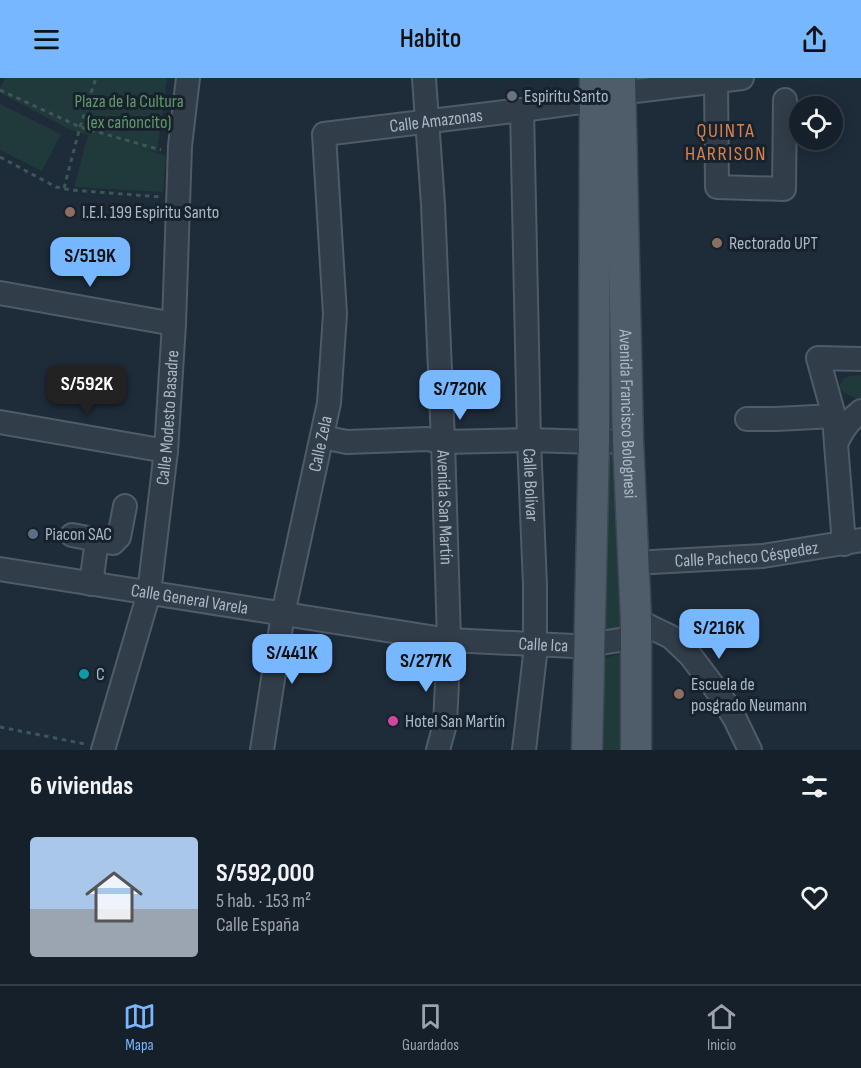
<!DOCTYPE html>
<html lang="es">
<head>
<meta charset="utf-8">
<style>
	:root { --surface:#16202b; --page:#1f2833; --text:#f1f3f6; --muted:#9ea3a9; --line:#353e47; --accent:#77b7ff }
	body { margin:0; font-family:"Sofia Sans Condensed",sans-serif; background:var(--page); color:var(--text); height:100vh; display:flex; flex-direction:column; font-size:22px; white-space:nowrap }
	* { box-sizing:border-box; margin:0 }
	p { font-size:20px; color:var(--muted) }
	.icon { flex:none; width:33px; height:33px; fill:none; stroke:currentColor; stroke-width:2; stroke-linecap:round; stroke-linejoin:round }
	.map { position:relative; height:672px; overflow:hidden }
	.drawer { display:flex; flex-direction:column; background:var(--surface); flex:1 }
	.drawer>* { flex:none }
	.buttons { position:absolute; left:789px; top:18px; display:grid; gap:12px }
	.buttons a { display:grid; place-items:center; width:54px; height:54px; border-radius:50%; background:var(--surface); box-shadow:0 3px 15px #0003,0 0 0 2px var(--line); font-size:30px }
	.price { position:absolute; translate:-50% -51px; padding:0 14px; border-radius:12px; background:var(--accent); color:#111; font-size:20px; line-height:39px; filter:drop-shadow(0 2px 3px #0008) }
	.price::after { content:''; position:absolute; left:50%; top:36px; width:18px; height:14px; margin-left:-9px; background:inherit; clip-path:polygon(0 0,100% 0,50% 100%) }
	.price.current { background:#222; color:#fff }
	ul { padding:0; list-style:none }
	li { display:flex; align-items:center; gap:18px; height:150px; padding:0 30px }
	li+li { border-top:2px solid var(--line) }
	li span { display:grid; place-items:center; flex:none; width:168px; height:120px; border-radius:6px; color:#555 }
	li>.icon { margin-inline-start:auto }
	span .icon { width:72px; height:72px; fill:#fffc; stroke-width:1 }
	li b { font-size:26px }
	h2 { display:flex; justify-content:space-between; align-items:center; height:72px; padding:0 30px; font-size:26px }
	header { display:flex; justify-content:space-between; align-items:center; height:78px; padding:0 30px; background:var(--accent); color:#111; font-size:27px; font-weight:600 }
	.dock { display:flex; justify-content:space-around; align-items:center; height:84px; border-top:2px solid var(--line); background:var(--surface); font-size:16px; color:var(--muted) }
	.dock a { display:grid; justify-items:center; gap:3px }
	.dock .current { color:var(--accent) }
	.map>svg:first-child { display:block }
</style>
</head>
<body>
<header><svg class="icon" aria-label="menu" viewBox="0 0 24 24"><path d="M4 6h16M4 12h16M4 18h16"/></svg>Habito<svg class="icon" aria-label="share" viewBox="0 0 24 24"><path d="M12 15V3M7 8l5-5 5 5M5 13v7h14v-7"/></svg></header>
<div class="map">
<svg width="861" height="672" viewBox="0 0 861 672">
	<rect width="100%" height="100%" fill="#1e2b39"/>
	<!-- green -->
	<g fill="#20393a">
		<polygon points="5,0 167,0 157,74 140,70 166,78 163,114 74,109 88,57 71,52 0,15 0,10"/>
		<polygon points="0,26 61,56 42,93 0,72"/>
		<polygon points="861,297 861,322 859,322 841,313 839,309 843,301 850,298"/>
		<polygon points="609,374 617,376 627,545 621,555 609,556 601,549 601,381"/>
		<polygon points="618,576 630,587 629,672 594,672 602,581"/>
	</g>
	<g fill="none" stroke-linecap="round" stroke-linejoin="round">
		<!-- minor casing -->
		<g stroke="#4f5b67" stroke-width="26">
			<g id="minor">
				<path id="s1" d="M424,0L433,126L443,364L449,562L445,646L438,672"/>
				<polyline points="716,3 717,109 784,111 785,22"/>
				<path id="s2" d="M522,32L529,362L535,507V577L524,672"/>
				<polyline points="0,215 174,246"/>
				<polyline points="747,341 776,341 834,338"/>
				<polyline points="0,344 166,373"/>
				<polyline points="322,359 347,364 427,361 443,364 529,362 594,364 628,363"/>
				<polyline points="836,366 834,338 818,280 861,281"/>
				<polyline points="72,457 113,465 119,459 125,428"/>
				<path d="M844,466L836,366C842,352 849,342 861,333"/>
				<path id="s3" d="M633,485L763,478L861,462"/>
				<path id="s4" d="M0,491L449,562L574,568L589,567L637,559"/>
				<polyline points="91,506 97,462"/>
				<polyline points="636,542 671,559 690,577 721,618 735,641 750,672"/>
				<path id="s5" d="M103,672L149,515L166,373L174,246L180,68L188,0"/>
				<path id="s6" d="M262,672L283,536L329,325L335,236L324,56L522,32L595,22L619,15L742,0"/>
			</g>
		</g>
		<!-- major casing -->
		<g stroke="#3b4652" stroke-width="33">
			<g id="major">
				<path id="s7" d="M620,0L628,363L636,542V672"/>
				<polyline points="587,672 594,364 595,0"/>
			</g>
		</g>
		<!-- path -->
		<g stroke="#3d5657" stroke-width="3" stroke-dasharray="4.5 4.5" stroke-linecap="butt">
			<polyline points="0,12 80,49 161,72"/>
			<polyline points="0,79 56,109 71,112 161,119"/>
			<polyline points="64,110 80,49 96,0"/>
			<polyline points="0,649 85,666"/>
		</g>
		<!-- minor -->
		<use href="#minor" stroke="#313d49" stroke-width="22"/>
		<!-- major -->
		<use href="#major" stroke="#4f5c69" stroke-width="30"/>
	</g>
	<!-- markers -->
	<circle fill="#6b7280" stroke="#17222d" stroke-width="2" cx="512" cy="18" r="6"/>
	<g fill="#8d6e63" stroke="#17222d" stroke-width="2">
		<circle cx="70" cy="134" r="6"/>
		<circle cx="717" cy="165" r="6"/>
		<circle cx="679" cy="616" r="6"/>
	</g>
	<circle fill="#5c6f8a" stroke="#17222d" stroke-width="2" cx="33" cy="456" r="6"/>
	<circle fill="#0f9aa8" stroke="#17222d" stroke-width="2" cx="84" cy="596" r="6"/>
	<circle fill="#d1479c" stroke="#17222d" stroke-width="2" cx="393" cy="643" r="6"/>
	<g text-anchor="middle" stroke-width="6" stroke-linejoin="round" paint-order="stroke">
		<!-- poi labels -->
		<g font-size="18" fill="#abb8c6" stroke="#17222d" text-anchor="start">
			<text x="524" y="24">Espiritu Santo</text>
			<text x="82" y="140">I.E.I. 199 Espiritu Santo</text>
			<text x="729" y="171">Rectorado UPT</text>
			<text x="45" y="462">Piacon SAC</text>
			<text x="96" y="602">C</text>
			<text x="691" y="612">Escuela de<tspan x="691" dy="21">posgrado Neumann</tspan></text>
			<text x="405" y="649">Hotel San Martín</text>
		</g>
		<!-- park labels -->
		<g font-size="18" fill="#619869" stroke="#17222d">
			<text x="129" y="29">Plaza de la Cultura<tspan x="129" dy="21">(ex cañoncito)</tspan></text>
		</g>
		<!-- street labels -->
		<g font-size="18" fill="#abb8c6" stroke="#17222d">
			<text dy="6" stroke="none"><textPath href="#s6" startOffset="736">Calle Amazonas</textPath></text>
			<text dy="6" stroke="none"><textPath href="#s7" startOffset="336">Avenida Francisco Bolognesi</textPath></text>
			<text dy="6" stroke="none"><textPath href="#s5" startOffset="340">Calle Modesto Basadre</textPath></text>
			<text dy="6" stroke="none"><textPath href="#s6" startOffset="312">Calle Zela</textPath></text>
			<text dy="6" stroke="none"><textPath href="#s2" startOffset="375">Calle Bolívar</textPath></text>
			<text dy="6" stroke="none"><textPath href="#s1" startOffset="430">Avenida San Martín</textPath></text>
			<text dy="6" stroke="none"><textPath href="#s3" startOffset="114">Calle Pacheco Céspedez</textPath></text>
			<text dy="6" stroke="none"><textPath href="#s4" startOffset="192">Calle General Varela</textPath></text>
			<text dy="6" stroke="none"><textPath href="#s4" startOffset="549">Calle Ica</textPath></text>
		</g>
		<!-- neighbourhood labels -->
		<g font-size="20" letter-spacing="1.5" fill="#dc8250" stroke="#17222d">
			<text x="726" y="59">QUINTA<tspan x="726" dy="23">HARRISON</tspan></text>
		</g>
	</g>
</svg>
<div class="buttons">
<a><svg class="icon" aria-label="locate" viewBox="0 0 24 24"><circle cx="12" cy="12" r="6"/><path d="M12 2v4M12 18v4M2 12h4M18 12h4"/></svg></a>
</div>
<b class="price" style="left:90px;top:210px">S/519K</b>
<b class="price current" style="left:87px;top:338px">S/592K</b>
<b class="price" style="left:460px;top:343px">S/720K</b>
<b class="price" style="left:719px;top:582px">S/216K</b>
<b class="price" style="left:292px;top:607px">S/441K</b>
<b class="price" style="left:426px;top:615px">S/277K</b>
</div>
<section class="drawer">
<h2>6 viviendas<svg class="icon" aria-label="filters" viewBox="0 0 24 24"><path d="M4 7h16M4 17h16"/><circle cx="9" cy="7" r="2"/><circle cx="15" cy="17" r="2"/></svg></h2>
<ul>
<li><span style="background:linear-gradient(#a9c7e8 60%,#9aa5b1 0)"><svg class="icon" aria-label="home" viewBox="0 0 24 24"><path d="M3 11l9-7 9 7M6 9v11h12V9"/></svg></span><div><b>S/592,000</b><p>5 hab. · 153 m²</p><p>Calle España</p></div><svg class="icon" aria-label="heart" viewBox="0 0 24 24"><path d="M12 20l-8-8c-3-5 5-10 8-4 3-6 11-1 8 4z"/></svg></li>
</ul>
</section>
<nav class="dock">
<a class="current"><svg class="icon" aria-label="map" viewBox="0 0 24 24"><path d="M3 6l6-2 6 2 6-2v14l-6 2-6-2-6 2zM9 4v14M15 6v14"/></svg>Mapa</a>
<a><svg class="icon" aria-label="saved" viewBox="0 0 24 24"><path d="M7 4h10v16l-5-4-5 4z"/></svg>Guardados</a>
<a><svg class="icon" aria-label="home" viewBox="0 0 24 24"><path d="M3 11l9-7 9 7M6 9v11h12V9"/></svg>Inicio</a>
</nav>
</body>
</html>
